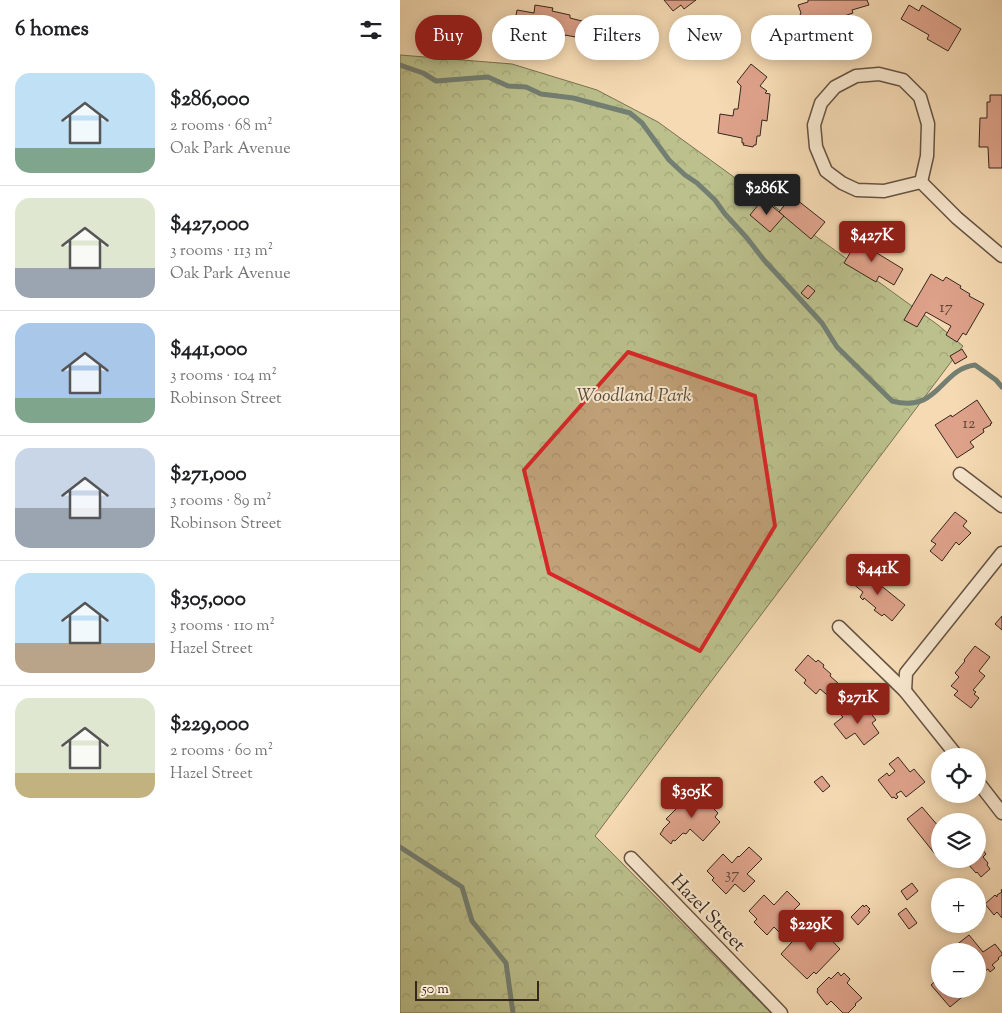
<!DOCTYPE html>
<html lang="en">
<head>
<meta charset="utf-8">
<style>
	:root { --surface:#fff; --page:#f2f2f2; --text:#202124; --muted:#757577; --line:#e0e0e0; --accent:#8f2418 }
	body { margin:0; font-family:"Sorts Mill Goudy",serif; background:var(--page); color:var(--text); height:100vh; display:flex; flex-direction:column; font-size:19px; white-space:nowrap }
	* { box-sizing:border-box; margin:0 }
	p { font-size:16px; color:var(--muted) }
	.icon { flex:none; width:28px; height:28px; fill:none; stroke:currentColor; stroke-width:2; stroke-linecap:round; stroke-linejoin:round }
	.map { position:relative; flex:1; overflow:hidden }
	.sheet { display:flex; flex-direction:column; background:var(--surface); width:400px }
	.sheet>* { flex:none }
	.top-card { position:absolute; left:15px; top:15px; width:475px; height:45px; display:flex; gap:10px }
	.tools { position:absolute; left:531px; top:748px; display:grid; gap:10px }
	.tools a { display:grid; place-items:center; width:55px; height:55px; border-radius:50%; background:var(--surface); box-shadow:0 2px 12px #0003; font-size:25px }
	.scale { position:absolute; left:15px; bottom:12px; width:124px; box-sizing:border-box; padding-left:5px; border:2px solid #35261e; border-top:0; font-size:14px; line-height:18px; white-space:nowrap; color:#35261e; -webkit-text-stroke:4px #f8e7ce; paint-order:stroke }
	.price { position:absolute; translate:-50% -42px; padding:0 11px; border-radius:5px; background:var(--accent); color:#fff; font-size:16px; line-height:32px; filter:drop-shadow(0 1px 2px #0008) }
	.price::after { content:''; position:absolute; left:50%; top:30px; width:15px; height:11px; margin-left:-8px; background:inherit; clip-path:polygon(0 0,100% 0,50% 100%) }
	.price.active { background:#222; color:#fff }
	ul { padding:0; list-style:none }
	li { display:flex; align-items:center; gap:15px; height:125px; padding:0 15px }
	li+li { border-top:1px solid var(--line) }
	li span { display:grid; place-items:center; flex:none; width:140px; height:100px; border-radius:15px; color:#555 }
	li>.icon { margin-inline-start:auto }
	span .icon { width:60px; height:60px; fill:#fffc; stroke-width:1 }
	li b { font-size:21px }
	h2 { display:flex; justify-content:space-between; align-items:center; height:60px; padding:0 15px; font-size:21px }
	.pill { padding:0 18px; border-radius:22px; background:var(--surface); box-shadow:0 2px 12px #0003; font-size:18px; line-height:45px }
	.pill.active { background:var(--accent); color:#fff }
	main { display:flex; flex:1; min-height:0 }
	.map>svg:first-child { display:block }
</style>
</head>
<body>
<main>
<section class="sheet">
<h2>6 homes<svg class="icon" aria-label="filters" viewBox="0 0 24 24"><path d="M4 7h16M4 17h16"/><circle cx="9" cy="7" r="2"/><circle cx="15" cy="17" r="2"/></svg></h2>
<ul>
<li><span style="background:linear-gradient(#bfe0f5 75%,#7fa58c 0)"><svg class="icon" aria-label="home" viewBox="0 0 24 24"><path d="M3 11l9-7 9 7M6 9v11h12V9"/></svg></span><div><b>$286,000</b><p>2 rooms · 68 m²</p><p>Oak Park Avenue</p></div></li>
<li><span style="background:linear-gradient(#dfe7d0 70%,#9aa5b1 0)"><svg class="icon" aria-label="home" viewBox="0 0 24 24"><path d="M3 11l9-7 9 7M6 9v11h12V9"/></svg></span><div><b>$427,000</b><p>3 rooms · 113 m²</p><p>Oak Park Avenue</p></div></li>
<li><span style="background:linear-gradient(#a9c7e8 75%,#7fa58c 0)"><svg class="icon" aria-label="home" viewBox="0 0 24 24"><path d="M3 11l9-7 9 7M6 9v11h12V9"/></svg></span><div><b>$441,000</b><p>3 rooms · 104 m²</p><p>Robinson Street</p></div></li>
<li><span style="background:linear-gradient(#c9d6e8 60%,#9aa5b1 0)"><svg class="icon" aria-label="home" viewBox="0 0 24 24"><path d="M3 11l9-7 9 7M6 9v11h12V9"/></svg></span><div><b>$271,000</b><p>3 rooms · 89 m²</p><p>Robinson Street</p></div></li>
<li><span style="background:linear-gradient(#bfe0f5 70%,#b9a48a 0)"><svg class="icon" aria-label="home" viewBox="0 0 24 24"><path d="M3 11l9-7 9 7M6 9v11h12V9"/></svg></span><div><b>$305,000</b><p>3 rooms · 110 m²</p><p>Hazel Street</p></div></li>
<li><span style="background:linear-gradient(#dfe7d0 75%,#c2b280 0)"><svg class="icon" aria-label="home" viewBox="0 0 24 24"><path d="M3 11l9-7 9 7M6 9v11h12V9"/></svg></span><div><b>$229,000</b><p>2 rooms · 60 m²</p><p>Hazel Street</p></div></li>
</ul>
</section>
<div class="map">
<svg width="602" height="1013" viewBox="0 0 602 1013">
	<defs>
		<pattern id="park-crowns" width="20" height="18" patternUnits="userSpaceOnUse" patternTransform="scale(1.25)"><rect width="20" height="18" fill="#bbc08c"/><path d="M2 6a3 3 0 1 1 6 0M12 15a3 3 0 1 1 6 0" fill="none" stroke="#a1a578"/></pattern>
	</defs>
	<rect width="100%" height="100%" fill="#f5dab3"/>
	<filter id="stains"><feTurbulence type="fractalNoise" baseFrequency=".004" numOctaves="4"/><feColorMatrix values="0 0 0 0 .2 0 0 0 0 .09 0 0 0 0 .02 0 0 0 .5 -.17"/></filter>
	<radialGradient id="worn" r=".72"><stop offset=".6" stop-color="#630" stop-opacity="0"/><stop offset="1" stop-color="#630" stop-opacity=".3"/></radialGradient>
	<!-- park -->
	<polygon fill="url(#park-crowns)" stroke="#787355" points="0,55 112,64 197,90 258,122 538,325 563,346 195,836 371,1013 0,1013"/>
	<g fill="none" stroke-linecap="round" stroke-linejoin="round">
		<!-- stream -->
		<g stroke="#737f73" stroke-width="5">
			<path d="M0,65L23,73L36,81L88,77L108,86L126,87L141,94L173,98L230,113L242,123L269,160L285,175L297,183L315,200L325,214L347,238L364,260L422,323L437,347L492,401C539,414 540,369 575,365L596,380L602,387"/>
			<polyline points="0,847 62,887 72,921 106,963 113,1013"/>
		</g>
	</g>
	<!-- building -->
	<g fill="#dea28a" stroke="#35261e">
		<polygon points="264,0 296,0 284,9 281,5 273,11"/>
		<polygon points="408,0 467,0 469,5 452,10 453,13 418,25 410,42 391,33 401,13 398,5 408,2"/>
		<polygon points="135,5 153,8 152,11 170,15 170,18 190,23 186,39 165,35 164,39 142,34 141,42 128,39 130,30 114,26 117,10 134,13"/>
		<polygon points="509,5 519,11 522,5 561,29 548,51 527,39 529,35 501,19"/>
		<polygon points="351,64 367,77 360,86 367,91 365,93 370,94 367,121 362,120 360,136 357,136 356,145 354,145 353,147 343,145 344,143 342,143 342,138 318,133 320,114 333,116 334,109 338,109 341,86 337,82"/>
		<polygon points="590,95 602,95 602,168 589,168 588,147 579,147 580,118 587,118 587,102 590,102"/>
		<polygon points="392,196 425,222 411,239 379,212"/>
		<polygon points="363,199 384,216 370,232 350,215"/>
		<polygon points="459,238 474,247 472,250 503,269 494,285 479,276 476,282 444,263"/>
		<polygon points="531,274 543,281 546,277 561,286 560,288 570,294 569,296 584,304 566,335 563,333 557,342 546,335 551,326 526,312 517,327 504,320"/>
		<polygon points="408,285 415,291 408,299 401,293"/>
		<polygon points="562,349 567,357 555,364 550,356"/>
		<polygon points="577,400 592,423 590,424 591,425 583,429 584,432 570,442 574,447 557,458 535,425 551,415 552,417"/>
		<polygon points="555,512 567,521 563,526 571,533 559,545 556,542 542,561 530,551 536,544 531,541"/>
		<polygon points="456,570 460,573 462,571 474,581 474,580 505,605 492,621 484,614 482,616 474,610 476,608 464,598 463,600 460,597 463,592 452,583 456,578 453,574"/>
		<polygon points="602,616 602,630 595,624"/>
		<polygon points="575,646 590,657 579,671 585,676 573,690 576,692 574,694 579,698 571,708 554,695 558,691 551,686 559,677 555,673 565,661 564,660"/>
		<polygon points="408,655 416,662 418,660 424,665 423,667 431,674 430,676 447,691 437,703 420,689 416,694 404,683 406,680 395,670"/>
		<polygon points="465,706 476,720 472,723 479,733 464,745 455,733 446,739 434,724 443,717 441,715 449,709 454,716"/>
		<polygon points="498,757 510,772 514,769 525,782 506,797 501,791 496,794 498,797 496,799 494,797 492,798 478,780 487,773 489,776 495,771 489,764"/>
		<polygon points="422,776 430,786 423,792 414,782"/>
		<polygon points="300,791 311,801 309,804 318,813 315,817 320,822 303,841 290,829 286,834 283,833 275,841 273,840 271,844 260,834 263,830 263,829 270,822 266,819 283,802 287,805"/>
		<polygon points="522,807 539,827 540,827 540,850 535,854 507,819"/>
		<polygon points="349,847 362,859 347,874 355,881 344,892 335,884 326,894 312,880 314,878 307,871 323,854 332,863 338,856 339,857"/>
		<polygon points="582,849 586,854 583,857 588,863 587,865 590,869 581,877 577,872 576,873 568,864 565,867 558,859 578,859 578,850 579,852"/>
		<polygon points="512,883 518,891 507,900 501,891"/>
		<polygon points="602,889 602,918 597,912 594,915 585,904 595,895 597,897 597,895 602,892 601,891"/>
		<polygon points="387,891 400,904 389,915 394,919 380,933 374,927 367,935 354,922 357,919 349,911 364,895 374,905"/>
		<polygon points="463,905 464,907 466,905 470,909 468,911 470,912 458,925 451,917"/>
		<polygon points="506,908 517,923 509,929 498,914"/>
		<polygon points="416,924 440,949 416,974 414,972 407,979 381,954 401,932 405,935"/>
		<polygon points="569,935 583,952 595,944 602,953 602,955 598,958 599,959 592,965 595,968 590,972 588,969 581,974 578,970 578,951 559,951 555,946"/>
		<polygon points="438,972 441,976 444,973 450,979 447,983 462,998 455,1004 456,1005 448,1013 443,1013 431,1001 427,1005 417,992 418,990 417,989 429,977 431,979"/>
		<polygon points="540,977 540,989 564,989 567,993 550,1007 531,985"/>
	</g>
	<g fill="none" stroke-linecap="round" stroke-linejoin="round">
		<!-- street casing -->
		<g stroke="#655343" stroke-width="15">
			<g id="street">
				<polygon points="479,74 503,80 520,97 528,124 527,156 521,182 484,191 457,190 442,183 426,171 416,147 414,125 421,103 435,87 456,76"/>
				<polyline points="521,182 557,218 602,256"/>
				<polyline points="560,474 602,506"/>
				<polyline points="439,627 505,691 557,756"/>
				<polyline points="505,691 506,673 602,553"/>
				<polyline points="578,782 602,813"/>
				<polyline points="231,858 381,1013"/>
			</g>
		</g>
		<!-- street -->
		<use href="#street" stroke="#f8e7ce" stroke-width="12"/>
	</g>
	<!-- marked area -->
	<path fill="#d62828" fill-opacity="0.2" stroke="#d62828" stroke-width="4" stroke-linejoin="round" d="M228,352L355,396L375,526L300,651L149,573L124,470Z"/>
	<g text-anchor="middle" stroke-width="4" stroke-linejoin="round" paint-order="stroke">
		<!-- number labels -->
		<g font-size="16" fill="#5f4539">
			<text x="546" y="312">17</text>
			<text x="569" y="428">12</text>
			<text x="332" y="879">37</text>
		</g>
		<!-- park labels -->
		<g font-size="19" font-style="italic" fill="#564c3a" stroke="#f8e7ce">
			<text x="234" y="401">Woodland Park</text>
		</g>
		<!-- street labels -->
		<g font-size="19" fill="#35261e" stroke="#f8e7ce">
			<text transform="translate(309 912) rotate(46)" y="7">Hazel Street</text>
		</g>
	</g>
	<rect width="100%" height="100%" filter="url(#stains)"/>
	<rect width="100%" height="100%" fill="url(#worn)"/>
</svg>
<div class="tools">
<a><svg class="icon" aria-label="locate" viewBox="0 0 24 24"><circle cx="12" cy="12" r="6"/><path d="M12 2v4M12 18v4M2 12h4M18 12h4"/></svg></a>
<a><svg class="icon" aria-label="layers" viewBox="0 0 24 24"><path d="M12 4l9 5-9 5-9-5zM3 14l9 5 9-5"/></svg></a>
<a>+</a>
<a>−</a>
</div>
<div class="scale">50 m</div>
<b class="price active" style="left:367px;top:216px">$286K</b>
<b class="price" style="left:472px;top:263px">$427K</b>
<b class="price" style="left:478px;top:596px">$441K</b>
<b class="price" style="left:458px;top:725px">$271K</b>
<b class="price" style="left:292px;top:819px">$305K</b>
<b class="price" style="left:411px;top:952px">$229K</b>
<div class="top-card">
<a class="pill active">Buy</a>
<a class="pill">Rent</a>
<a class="pill">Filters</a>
<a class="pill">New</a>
<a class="pill">Apartment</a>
</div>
</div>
</main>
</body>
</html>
